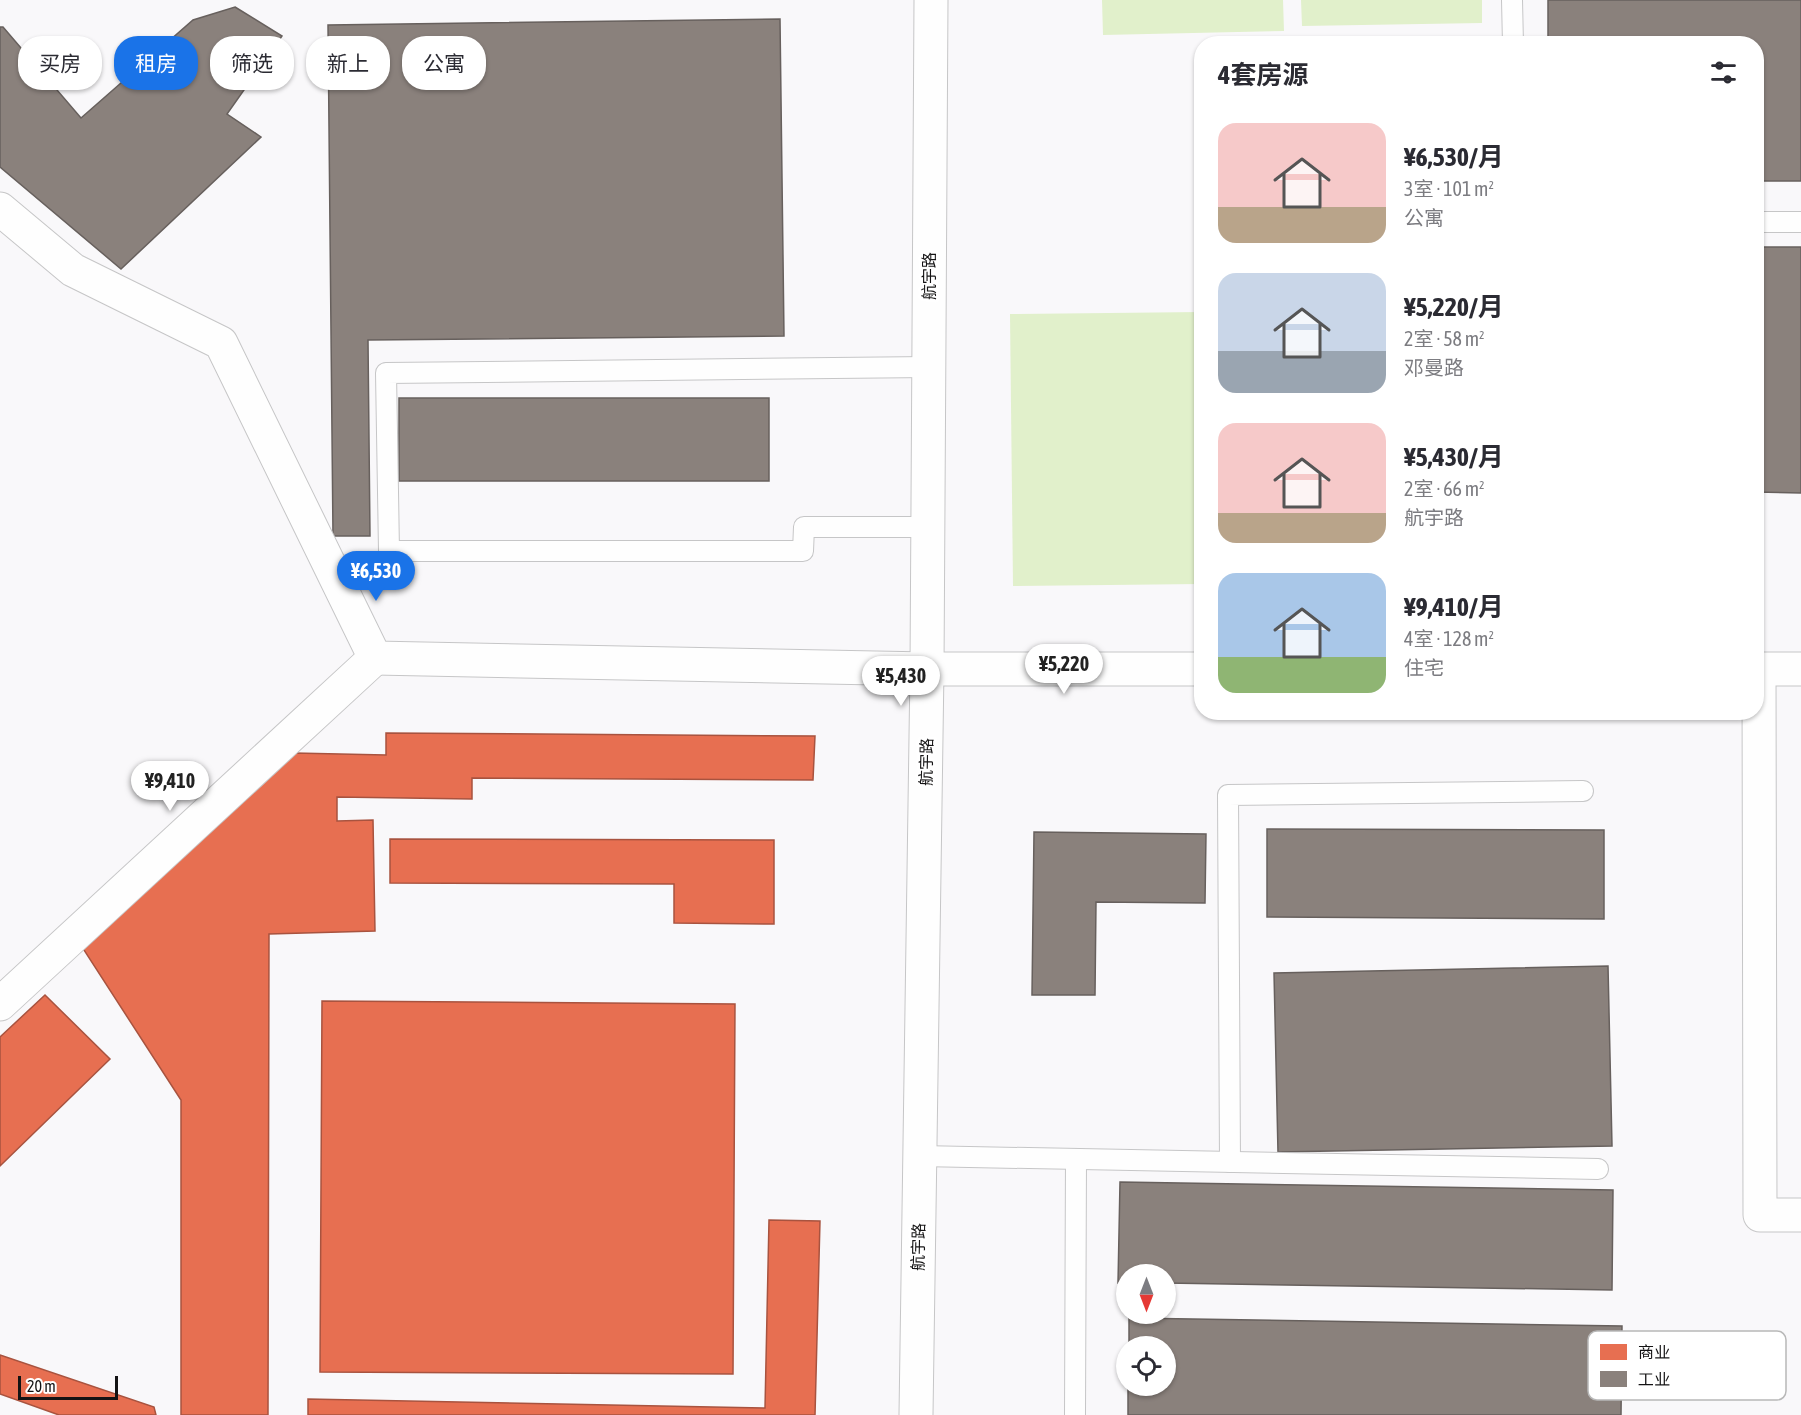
<!DOCTYPE html>
<html lang="zh">
<head>
<meta charset="utf-8">
<style>
	:root { --surface:#fff; --page:#f7f7f7; --text:#2b2b33; --muted:#7c7c81; --accent:#1a73e8 }
	body { margin:0; font-family:"Asap Condensed","Noto Sans SC",sans-serif; background:var(--page); color:var(--text); height:100vh; display:flex; flex-direction:column; font-size:22px; white-space:nowrap }
	* { box-sizing:border-box; margin:0 }
	p { font-size:20px; color:var(--muted) }
	.icon { flex:none; width:33px; height:33px; fill:none; stroke:currentColor; stroke-width:2; stroke-linecap:round; stroke-linejoin:round }
	.map { position:relative; flex:1; overflow:hidden }
	.sheet { position:absolute; left:1194px; top:36px; width:570px; height:684px; display:flex; flex-direction:column; background:var(--surface); border-radius:24px; box-shadow:0 2px 4px #0004 }
	.sheet>* { flex:none }
	.guide { position:absolute; left:18px; top:36px; width:570px; height:54px; display:flex; gap:12px }
	.needle { width:39px; rotate:180deg }
	.buttons { position:absolute; left:1116px; top:1264px; display:grid; gap:12px }
	.buttons a { display:grid; place-items:center; width:60px; height:60px; border-radius:50%; background:var(--surface); box-shadow:0 2px 4px #0004; font-size:30px }
	.scale { position:absolute; left:18px; bottom:15px; width:100px; box-sizing:border-box; padding-left:6px; border:3px solid #141314; border-top:0; font-size:16px; line-height:21px; white-space:nowrap; color:#141314; -webkit-text-stroke:4px #fff; paint-order:stroke }
	.price { position:absolute; translate:-50% -51px; padding:0 14px; border-radius:21px; background:#fff; color:#222; font-size:20px; line-height:39px; filter:drop-shadow(0 2px 3px #0008) }
	.price::after { content:''; position:absolute; left:50%; top:36px; width:18px; height:14px; margin-left:-9px; background:inherit; clip-path:polygon(0 0,100% 0,50% 100%) }
	.price.selected { background:var(--accent); color:#fff }
	ul { padding:0; list-style:none }
	li { display:flex; align-items:center; gap:18px; height:150px; padding:0 24px }
	li span { display:grid; place-items:center; flex:none; width:168px; height:120px; border-radius:18px; color:#555 }
	li>.icon { margin-inline-start:auto }
	span .icon { width:72px; height:72px; fill:#fffc; stroke-width:1 }
	li b { font-size:26px }
	h2 { display:flex; justify-content:space-between; align-items:center; height:72px; padding:0 24px; font-size:26px }
	.pill { padding:0 21px; border-radius:24px; background:var(--surface); box-shadow:0 2px 4px #0004; font-size:21px; line-height:54px }
	.pill.selected { background:var(--accent); color:#fff }
	.map>svg:first-child { display:block }
</style>
</head>
<body>
<div class="map">
<svg width="1801" height="1415" viewBox="0 0 1801 1415">
	<rect width="100%" height="100%" fill="#f9f8fa"/>
	<!-- green -->
	<g fill="#e1f0cb">
		<polygon points="1102,0 1283,0 1284,31 1103,35"/>
		<polygon points="1301,0 1482,0 1482,23 1302,26"/>
		<polygon points="1201,312 1201,584 1013,586 1010,314"/>
	</g>
	<!-- shops -->
	<g fill="#e76f51" stroke="#a8533f" stroke-width="1.5">
		<polygon points="386,733 815,736 813,780 472,778 472,799 337,797 337,821 373,820 375,931 269,934 268,1415 181,1415 181,1100 82,947 294,753 386,755"/>
		<polygon points="390,839 774,840 774,924 674,923 674,884 390,883"/>
		<polygon points="45,995 110,1059 0,1166 0,1037"/>
		<polygon points="322,1001 735,1004 733,1374 320,1372"/>
		<polygon points="769,1220 820,1221 815,1415 308,1415 308,1399 765,1408"/>
		<polygon points="0,1355 154,1407 156,1415 59,1415 0,1394"/>
	</g>
	<!-- industry -->
	<g fill="#8a817c" stroke="#67605d" stroke-width="1.5">
		<polygon points="1548,0 1801,0 1801,181 1756,181 1756,44 1548,44"/>
		<polygon points="235,7 282,36 227,114 261,137 121,269 0,167 0,27 3,27 81,118 193,20"/>
		<polygon points="780,19 784,336 368,340 370,536 333,536 328,25"/>
		<polygon points="1756,247 1801,247 1801,493 1756,492"/>
		<rect x="399" y="398" width="370" height="83"/>
		<polygon points="1267,829 1604,830 1604,919 1267,917"/>
		<polygon points="1034,832 1206,834 1205,903 1096,902 1095,995 1032,995"/>
		<polygon points="1608,966 1612,1146 1278,1152 1274,973"/>
		<polygon points="1120,1182 1613,1190 1612,1290 1166,1283 1166,1275 1126,1275 1126,1283 1118,1283"/>
		<polygon points="1129,1318 1622,1326 1621,1415 1128,1415 1128,1386 1166,1386 1166,1347 1129,1347"/>
	</g>
	<g fill="none" stroke-linecap="round" stroke-linejoin="round">
		<!-- service casing -->
		<g stroke="#c6c6c7" stroke-width="22">
			<g id="service">
				<polyline points="1512,0 1513,44"/>
				<polyline points="1756,222 1801,222"/>
				<polyline points="928,527 804,527 803,551 389,551 386,373 929,367"/>
				<polyline points="920,1156 1598,1169"/>
				<polyline points="1230,1162 1228,795 1583,791"/>
				<polyline points="1075,1415 1076,1159"/>
			</g>
		</g>
		<!-- minor casing -->
		<g stroke="#c6c6c7" stroke-width="35">
			<g id="minor">
				<polyline points="0,209 73,270 221,343 375,658 927,669"/>
				<polyline points="1759,669 1760,1215 1801,1215"/>
				<polyline points="0,1004 375,658"/>
			</g>
		</g>
		<!-- tertiary casing -->
		<g stroke="#c6c6c7" stroke-width="35">
			<g id="tertiary">
				<polyline points="927,669 1202,669"/>
				<polyline points="1756,669 1801,669"/>
				<polyline points="916,1415 927,669 931,0"/>
			</g>
		</g>
		<!-- service -->
		<use href="#service" stroke="#fefefe" stroke-width="20"/>
		<!-- minor -->
		<use href="#minor" stroke="#fefefe" stroke-width="33"/>
		<!-- tertiary -->
		<use href="#tertiary" stroke="#fefefe" stroke-width="33"/>
	</g>
	<g text-anchor="middle" stroke-width="6" stroke-linejoin="round" paint-order="stroke">
		<!-- street labels -->
		<g font-size="16" fill="#141314" stroke="#fff">
			<text transform="translate(929 276) rotate(-90)" y="6">航宇路</text>
			<text transform="translate(926 762) rotate(-89)" y="6">航宇路</text>
			<text transform="translate(918 1247) rotate(-89)" y="6">航宇路</text>
		</g>
	</g>
	<!-- legend -->
	<rect x="1588" y="1331" width="198" height="69" rx="9" fill="#fff" stroke="#b8b8b8" stroke-width="1.5"/>
	<rect x="1600" y="1344" width="27" height="16" fill="#e76f51"/>
	<rect x="1600" y="1371" width="27" height="16" fill="#8a817c"/>
	<g font-size="16" fill="#141314">
		<text x="1638" y="1358">商业</text>
		<text x="1638" y="1385">工业</text>
	</g>
</svg>
<div class="buttons">
<a><svg class="needle" viewBox="-14 -14 28 28"><path d="M0-13l5 13h-10z" fill="#e53935"/><path d="M0 13l5-13h-10z" fill="#7c7c81"/></svg></a>
<a><svg class="icon" aria-label="locate" viewBox="0 0 24 24"><circle cx="12" cy="12" r="6"/><path d="M12 2v4M12 18v4M2 12h4M18 12h4"/></svg></a>
</div>
<div class="scale">20 m</div>
<b class="price selected" style="left:376px;top:602px">¥6,530</b>
<b class="price" style="left:1064px;top:695px">¥5,220</b>
<b class="price" style="left:901px;top:707px">¥5,430</b>
<b class="price" style="left:170px;top:812px">¥9,410</b>
<div class="guide">
<a class="pill">买房</a>
<a class="pill selected">租房</a>
<a class="pill">筛选</a>
<a class="pill">新上</a>
<a class="pill">公寓</a>
</div>
<section class="sheet">
<h2>4套房源<svg class="icon" aria-label="filters" viewBox="0 0 24 24"><path d="M4 7h16M4 17h16"/><circle cx="9" cy="7" r="2"/><circle cx="15" cy="17" r="2"/></svg></h2>
<ul>
<li><span style="background:linear-gradient(#f6c9c9 70%,#b9a48a 0)"><svg class="icon" aria-label="home" viewBox="0 0 24 24"><path d="M3 11l9-7 9 7M6 9v11h12V9"/></svg></span><div><b>¥6,530/月</b><p>3室 · 101 m²</p><p>公寓</p></div></li>
<li><span style="background:linear-gradient(#c9d6e8 65%,#9aa5b1 0)"><svg class="icon" aria-label="home" viewBox="0 0 24 24"><path d="M3 11l9-7 9 7M6 9v11h12V9"/></svg></span><div><b>¥5,220/月</b><p>2室 · 58 m²</p><p>邓曼路</p></div></li>
<li><span style="background:linear-gradient(#f6c9c9 75%,#b9a48a 0)"><svg class="icon" aria-label="home" viewBox="0 0 24 24"><path d="M3 11l9-7 9 7M6 9v11h12V9"/></svg></span><div><b>¥5,430/月</b><p>2室 · 66 m²</p><p>航宇路</p></div></li>
<li><span style="background:linear-gradient(#a9c7e8 70%,#8fb573 0)"><svg class="icon" aria-label="home" viewBox="0 0 24 24"><path d="M3 11l9-7 9 7M6 9v11h12V9"/></svg></span><div><b>¥9,410/月</b><p>4室 · 128 m²</p><p>住宅</p></div></li>
</ul>
</section>
</div>
</body>
</html>
